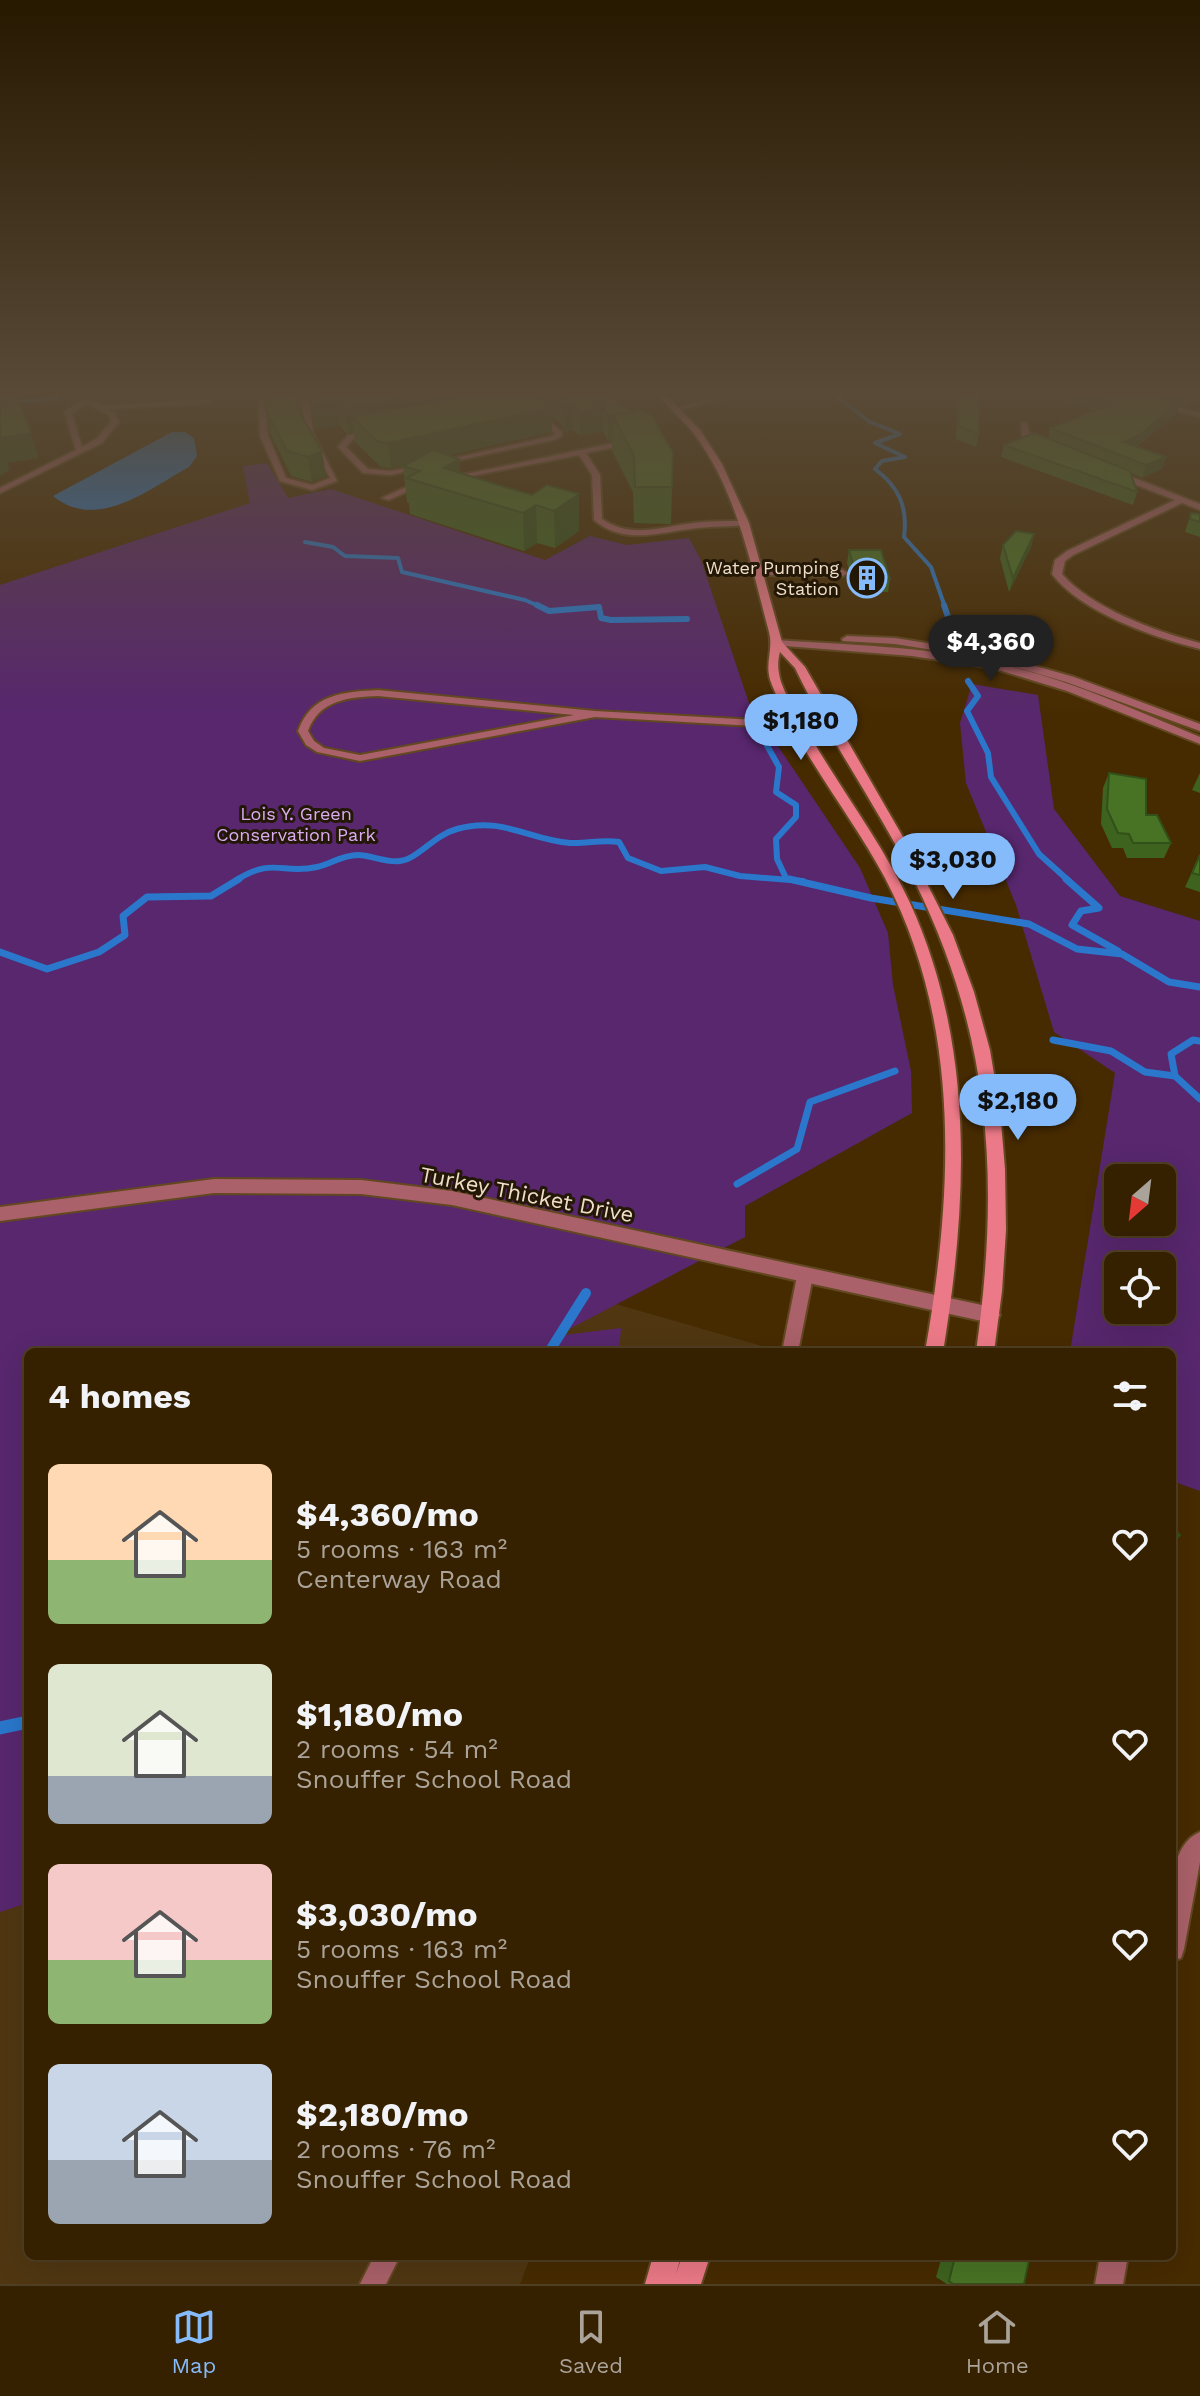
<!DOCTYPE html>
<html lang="en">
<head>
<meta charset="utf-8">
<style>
	:root { --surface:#352000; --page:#3d280a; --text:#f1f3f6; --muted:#aaa399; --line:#4f3e22; --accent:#86bbfb }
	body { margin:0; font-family:"Work Sans",sans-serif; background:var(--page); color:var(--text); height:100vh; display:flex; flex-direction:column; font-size:30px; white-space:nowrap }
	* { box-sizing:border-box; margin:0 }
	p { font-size:26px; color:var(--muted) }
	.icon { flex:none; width:44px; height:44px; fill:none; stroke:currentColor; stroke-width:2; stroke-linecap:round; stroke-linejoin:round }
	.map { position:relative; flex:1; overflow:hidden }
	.drawer { position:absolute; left:24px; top:1348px; width:1152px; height:912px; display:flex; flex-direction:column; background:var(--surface); border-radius:12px; box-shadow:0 8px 32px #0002,0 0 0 2px var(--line) }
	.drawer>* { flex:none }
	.needle { width:52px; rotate:208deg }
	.fabs { position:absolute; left:1104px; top:1164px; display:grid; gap:16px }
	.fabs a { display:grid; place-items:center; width:72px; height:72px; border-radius:12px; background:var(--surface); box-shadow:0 8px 32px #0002,0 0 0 2px var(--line); font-size:40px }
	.price { position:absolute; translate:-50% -68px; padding:0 18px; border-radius:28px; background:var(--accent); color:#111; font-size:26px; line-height:52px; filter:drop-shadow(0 2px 4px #0008) }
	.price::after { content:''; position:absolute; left:50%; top:48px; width:24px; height:18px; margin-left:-12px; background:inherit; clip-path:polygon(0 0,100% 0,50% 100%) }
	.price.current { background:#222; color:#fff }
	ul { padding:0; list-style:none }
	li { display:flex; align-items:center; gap:24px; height:200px; padding:0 24px }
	li span { display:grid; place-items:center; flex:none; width:224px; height:160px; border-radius:12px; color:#555 }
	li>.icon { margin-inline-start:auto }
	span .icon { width:96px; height:96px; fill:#fffc; stroke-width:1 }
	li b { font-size:34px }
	h2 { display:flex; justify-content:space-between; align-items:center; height:96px; padding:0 24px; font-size:34px }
	.tabs { display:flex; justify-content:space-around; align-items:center; height:112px; border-top:2px solid var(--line); background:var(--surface); font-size:22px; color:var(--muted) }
	.tabs a { display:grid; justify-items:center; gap:4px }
	.tabs .current { color:var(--accent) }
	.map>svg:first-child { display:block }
</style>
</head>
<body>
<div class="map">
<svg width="1200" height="2284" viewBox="0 0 1200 2284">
	<rect width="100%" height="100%" fill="#472b00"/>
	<!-- built -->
	<polygon fill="#503712" points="483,1266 783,1352 28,1352 28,2256 531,2256 520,2284 0,2284 0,1274"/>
	<!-- green -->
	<g fill="#58276e" fill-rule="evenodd">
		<polygon points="267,463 288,498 331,489 545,560 590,536 627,545 689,538 701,560 749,703 860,868 888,933 893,985 911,1071 912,1113 745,1206 745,1237 556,1336 621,1328 619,1352 28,1352 28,1903 0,1912 0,585 250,503 243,466"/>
		<path d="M972,684L1038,695L1054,809L1120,896L1200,921V1491L1172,1481V1352H1070L1115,1073L1054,1032L1016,905L966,783L960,723ZM1118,1178H1162V1222H1118ZM1118,1266H1162V1310H1118Z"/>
	</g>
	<!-- water -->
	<path fill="#2a77cb" d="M172,432H185L194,438L197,456L189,467C149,489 97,532 53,496Z"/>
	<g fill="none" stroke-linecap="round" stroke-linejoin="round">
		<!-- stream-far4 -->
		<g stroke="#2a77cb" stroke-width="4">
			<path d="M835,395L870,422L900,434L875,443L905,457L882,461L875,469C899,487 908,507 904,537L931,567L945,607"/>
			<polyline points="0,396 28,401 60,398"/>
			<polyline points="305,542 333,547 345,556 398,558 402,572 525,600 541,607"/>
			<polyline points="596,607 599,607"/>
		</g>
		<!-- stream-far3 -->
		<g stroke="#2a77cb" stroke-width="6">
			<polyline points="537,605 549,611 599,607 601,618 611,620 687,619"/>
			<polyline points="944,605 952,629"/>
			<polyline points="968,681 978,696 967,711 988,753 991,777 1039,854 1069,881"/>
			<polyline points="765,742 779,767 776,792 796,805 796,817 776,839 777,859 786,878"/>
			<path d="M235,881C274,856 281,875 317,867C332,864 341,855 358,855C371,855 386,863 400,861C418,859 434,835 457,829C502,816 529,840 570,843C587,844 602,839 619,842L628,858L661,871L705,867L740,876L803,881"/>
		</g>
		<!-- stream-far2 -->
		<g stroke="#2a77cb" stroke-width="7">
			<polyline points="789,879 871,898 1029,924 1077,949 1122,954 1169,982 1200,987"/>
			<polyline points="1066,879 1099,908 1081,911 1072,925 1118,951"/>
			<polyline points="0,952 47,969 99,952 125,935 123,916 147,897 211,896 239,879"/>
			<polyline points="1053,1040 1111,1051 1145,1072 1175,1076"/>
			<polyline points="1200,1041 1193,1040 1171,1054 1175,1076 1200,1099"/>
			<polyline points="737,1184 797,1149 810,1102 895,1071"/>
		</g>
		<!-- stream-far1 -->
		<polyline stroke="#2a77cb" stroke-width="10" points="549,1352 586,1293"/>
		<!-- stream -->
		<polyline stroke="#2a77cb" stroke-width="13" points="0,1728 28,1722"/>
		<!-- service casing -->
		<g stroke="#624820" stroke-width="4">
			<g id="service">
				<path d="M73,395H81L103,406L206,399V395H212V401L209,403L108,409L114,413L119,422L102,443L0,493V488L76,450L64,412L82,401ZM87,404L109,415L111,422L96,439L82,447L72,413Z"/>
				<polygon points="258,395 264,395 268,436 286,478 312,485 330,478 305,433 302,395 308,395 313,433 337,481 312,490 280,481 260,436"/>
				<polygon points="723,395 735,395 677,411 674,409"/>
				<polygon points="536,410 562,432 562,436 554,440 441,464 437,462 552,436 555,434 532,412"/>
				<polygon points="371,432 374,436 353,439 346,447 368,469 391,471 421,465 425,467 391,475 363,473 338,447 348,435"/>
				<path d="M628,440H631V444L586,453L600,475L602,519C631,539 661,527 693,523C710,521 727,521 744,521H747V525C730,527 713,526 697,528C661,532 624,546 594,520L592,475L579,455L446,481L442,479Z"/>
				<polygon points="419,481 426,483 389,500 382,498"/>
				<polygon points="757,570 843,570 847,573 843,576 754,575 754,571"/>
				<path d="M378,690L595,711L756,720L793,714L846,738L837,740L792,720L769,724L812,737V741H804L755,726L595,717L360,761L317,752L306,745L298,731C311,694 343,692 378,690ZM378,696L574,715L360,755L324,748L314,741L308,731C319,700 349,697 378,696Z"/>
				<polygon points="805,1270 810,1271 813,1276 798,1352 782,1352 797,1276 800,1271"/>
				<polygon points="374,2256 400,2256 386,2284 360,2284"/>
			</g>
		</g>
		<!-- minor casing -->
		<g stroke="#624820" stroke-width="4">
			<g id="minor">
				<polygon points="1116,395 1130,395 1200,413 1200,417"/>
				<polygon points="1021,423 1027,423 1029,433 1049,445 1049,449 1043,449 1022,436"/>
				<path d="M1113,472H1119L1200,504V510L1182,503L1073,555L1065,561L1062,574C1091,608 1157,632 1200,643V649C1153,637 1082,613 1052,574L1055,560L1067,551L1175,500L1113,476Z"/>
				<polygon points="214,1179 361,1180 452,1191 991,1307 997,1310 1000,1315 997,1320 991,1323 452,1205 361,1194 214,1193 0,1221 0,1207"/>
				<path d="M1200,1832V1862L1184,1949L1181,1958L1172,1961C1172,1926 1161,1848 1200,1832Z"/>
				<polygon points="1100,2256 1128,2256 1123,2284 1095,2284"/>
			</g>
		</g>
		<!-- tertiary casing -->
		<g stroke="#624820" stroke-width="4">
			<g id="tertiary">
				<polygon points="847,636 895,638 989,653 1074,677 1200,724 1200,731 1066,682 984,658 895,644 843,641 842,639"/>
				<path d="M777,640C848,645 921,646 991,662C1064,677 1132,709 1200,737V744L1067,691L992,668L912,656L773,645L772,643Z"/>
			</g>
		</g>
		<!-- secondary casing -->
		<g stroke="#624820" stroke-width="4">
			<g id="secondary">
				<path d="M658,395H666L700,430L722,464L749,523L782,642L805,667L907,844L953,935L974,992L990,1050L1000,1110L1005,1169L1006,1230L1002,1291L994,1352H976C1000,1181 992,1037 914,880C878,807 830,741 795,668L780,652C777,663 778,671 781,682C789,704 804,726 816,746C847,798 885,848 910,903C975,1045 968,1201 943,1352H925C953,1194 962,1025 885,878C850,813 800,754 772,685C763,664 774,652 769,632C751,565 737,492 695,435C684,421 670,409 658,395Z"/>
				<polygon points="653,2256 681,2256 676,2274 682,2256 710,2256 701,2284 645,2284"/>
			</g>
		</g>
		<!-- service -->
		<use href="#service" fill="#aa6169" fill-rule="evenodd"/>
		<!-- minor -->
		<use href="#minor" fill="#aa6169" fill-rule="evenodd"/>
		<!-- tertiary -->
		<use href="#tertiary" fill="#aa6169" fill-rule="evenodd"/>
		<!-- secondary -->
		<use href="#secondary" fill="#ec7987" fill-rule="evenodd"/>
	</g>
	<!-- wall -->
	<g fill="#3e631f">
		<polygon points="118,395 181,395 120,400"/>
		<polygon points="265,395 299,395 300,413 326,476 312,482 291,476 271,435"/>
		<polygon points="311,395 606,395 672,487 671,524 634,523 633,492 612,451 612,440 608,441 603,431 580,436 573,430 565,432 562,424 551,416 552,432 448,455 459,459 460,473 532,495 579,531 555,548 537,543 524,551 410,514 409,503 407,502 403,466 406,465 391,468 381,467 355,442 354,433 348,434 339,425 315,429"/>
		<polygon points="959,395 979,434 976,447 956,439 957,406"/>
		<polygon points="1048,395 1199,395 1186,406 1179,405 1176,414 1136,447 1166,457 1162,469 1142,478 1131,473 1137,492 1133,505 1001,457 1004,445 1048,439 1050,428 1095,411"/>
		<polygon points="1191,513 1200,514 1200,537 1185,532"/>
		<polygon points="1034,534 1031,547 1009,592 1000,558 1003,545"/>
		<polygon points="849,550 890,579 888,592 855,592 847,563"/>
		<polygon points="1109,773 1171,843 1164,858 1127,858 1123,848 1112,848 1101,824 1103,788"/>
		<polygon points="1200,773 1200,793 1192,790"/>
		<polygon points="1200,855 1200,892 1185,887"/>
		<polygon points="942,2256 1030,2256 1024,2284 947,2284 936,2277"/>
	</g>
	<!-- shaded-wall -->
	<g fill="#325019">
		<polygon points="296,395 299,395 301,432 297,408"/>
		<polygon points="311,395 414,395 335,401 339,425 315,429"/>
		<polygon points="423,395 538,395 538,398 352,417 354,433 348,434 344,410"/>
		<polygon points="1190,395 1199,395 1186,406"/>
		<polygon points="1180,402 1176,414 1134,448 1123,442"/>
		<polygon points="572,406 573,430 565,432 565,408"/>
		<polygon points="603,407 603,431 580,436 580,412"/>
		<polygon points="551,408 552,432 391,468 388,443"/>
		<polygon points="631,412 613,416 612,440 608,441 608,416"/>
		<polygon points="31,433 39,458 7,463 0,442 0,438"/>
		<polygon points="1,445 10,470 0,476 0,446"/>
		<polygon points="322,451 326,476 312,482 308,457"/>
		<polygon points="1166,457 1162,469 1142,478 1146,465"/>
		<polygon points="459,459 462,495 444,468"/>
		<polygon points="579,494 579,531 555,548 554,511"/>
		<polygon points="536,505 537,543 524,551 523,513"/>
		<polygon points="1034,534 1031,547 1009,592 1013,578"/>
	</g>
	<!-- building -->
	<g fill="#487324" stroke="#325019" stroke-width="2">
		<polygon points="0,395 16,395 31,433 0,438"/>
		<polygon points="265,395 296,395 297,408 322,451 308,457 287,451 266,411"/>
		<polygon points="338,395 423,395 344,410 335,401 311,405 311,400"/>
		<polygon points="470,395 535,395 551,408 388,443 378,442 352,417"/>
		<polygon points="555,395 606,395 631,412 608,416 603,407 580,412 572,406 565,408 561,399"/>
		<polygon points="959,395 979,395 979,434 958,426"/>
		<polygon points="1085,395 1156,395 1180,402 1138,436 1123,442 1166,457 1146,465 1050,428 1113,404"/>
		<polygon points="642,410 653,417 673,453 672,487 635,487 634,456 613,416"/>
		<polygon points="1034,433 1130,471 1137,492 1004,445"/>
		<polygon points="433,450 459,459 444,468 508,488 532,495 547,485 579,494 554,511 536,505 523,513 406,478 420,471 403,466"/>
		<polygon points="1191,513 1200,514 1200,522 1190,519"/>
		<polygon points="1016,531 1034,534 1013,578 1003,545"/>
		<polygon points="849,550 881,550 890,579 857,578"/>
		<polygon points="1109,773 1146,779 1146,815 1157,815 1171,843 1133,843 1129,834 1118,833 1107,809"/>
		<polygon points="1200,855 1200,875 1192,873"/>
		<polygon points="1172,1528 1180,1535 1172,1543"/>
		<polygon points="955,2256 1030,2256 1024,2284 953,2284 949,2281"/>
	</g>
	<!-- sky -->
	<linearGradient id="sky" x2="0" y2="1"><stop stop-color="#271800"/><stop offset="0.55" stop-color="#584a37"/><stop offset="1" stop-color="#584a37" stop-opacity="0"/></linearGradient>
	<rect width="1200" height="715" fill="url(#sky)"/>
	<!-- icons -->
	<defs>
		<g id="building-ring" transform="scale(2)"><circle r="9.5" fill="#231706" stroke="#86bbfb" stroke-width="1.5"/><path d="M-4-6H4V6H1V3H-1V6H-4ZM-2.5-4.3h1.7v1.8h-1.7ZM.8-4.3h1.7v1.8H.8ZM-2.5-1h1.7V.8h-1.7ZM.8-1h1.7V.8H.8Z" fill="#86bbfb"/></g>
	</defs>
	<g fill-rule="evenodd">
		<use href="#building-ring" x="867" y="578"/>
	</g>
	<g text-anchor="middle" stroke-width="6" stroke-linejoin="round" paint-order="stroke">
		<!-- far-poi labels -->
		<g font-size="18" fill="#f0dec9" stroke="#231706" text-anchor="end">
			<text x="839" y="574">Water Pumping<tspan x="839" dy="21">Station</tspan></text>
		</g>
		<!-- far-park labels -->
		<g font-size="18" fill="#daadf3" stroke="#231706">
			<text x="296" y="820">Lois Y. Green<tspan x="296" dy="21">Conservation Park</tspan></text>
		</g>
		<!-- street labels -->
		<g font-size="22" fill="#f0dec9" stroke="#231706">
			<text transform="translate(527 1194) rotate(11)" y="8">Turkey Thicket Drive</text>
		</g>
	</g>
</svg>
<div class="fabs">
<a><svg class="needle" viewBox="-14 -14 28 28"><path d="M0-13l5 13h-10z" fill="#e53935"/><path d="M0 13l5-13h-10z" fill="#aaa399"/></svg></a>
<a><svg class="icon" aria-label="locate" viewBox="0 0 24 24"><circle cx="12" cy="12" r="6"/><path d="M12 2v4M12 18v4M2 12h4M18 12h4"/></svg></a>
</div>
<b class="price current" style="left:991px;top:683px">$4,360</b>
<b class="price" style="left:801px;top:762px">$1,180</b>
<b class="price" style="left:953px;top:901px">$3,030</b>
<b class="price" style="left:1018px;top:1142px">$2,180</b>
<section class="drawer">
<h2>4 homes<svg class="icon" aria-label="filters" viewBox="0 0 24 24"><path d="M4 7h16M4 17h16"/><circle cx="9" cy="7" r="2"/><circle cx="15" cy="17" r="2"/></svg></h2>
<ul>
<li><span style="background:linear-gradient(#ffd9b3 60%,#8fb573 0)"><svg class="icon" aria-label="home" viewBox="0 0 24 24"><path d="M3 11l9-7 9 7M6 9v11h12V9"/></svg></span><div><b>$4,360/mo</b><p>5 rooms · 163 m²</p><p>Centerway Road</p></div><svg class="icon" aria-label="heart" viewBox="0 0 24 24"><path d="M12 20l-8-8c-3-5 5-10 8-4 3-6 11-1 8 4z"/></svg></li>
<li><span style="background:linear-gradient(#dfe7d0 70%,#9aa5b1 0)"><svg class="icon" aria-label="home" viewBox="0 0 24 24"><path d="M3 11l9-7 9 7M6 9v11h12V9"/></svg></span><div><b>$1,180/mo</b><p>2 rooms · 54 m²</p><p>Snouffer School Road</p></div><svg class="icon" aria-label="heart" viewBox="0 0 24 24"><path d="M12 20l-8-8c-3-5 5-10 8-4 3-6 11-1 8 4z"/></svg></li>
<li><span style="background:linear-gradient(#f6c9c9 60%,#8fb573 0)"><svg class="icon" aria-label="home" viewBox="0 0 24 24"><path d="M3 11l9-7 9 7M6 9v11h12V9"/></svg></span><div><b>$3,030/mo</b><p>5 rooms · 163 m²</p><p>Snouffer School Road</p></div><svg class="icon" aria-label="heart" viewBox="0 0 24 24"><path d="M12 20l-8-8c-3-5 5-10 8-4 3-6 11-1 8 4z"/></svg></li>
<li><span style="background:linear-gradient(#c9d6e8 60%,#9aa5b1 0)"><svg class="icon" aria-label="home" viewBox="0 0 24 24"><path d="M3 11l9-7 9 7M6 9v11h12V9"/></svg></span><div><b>$2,180/mo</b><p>2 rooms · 76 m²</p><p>Snouffer School Road</p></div><svg class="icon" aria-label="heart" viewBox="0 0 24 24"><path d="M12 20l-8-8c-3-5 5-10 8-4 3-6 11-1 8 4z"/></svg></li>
</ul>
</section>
</div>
<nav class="tabs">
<a class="current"><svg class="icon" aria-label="map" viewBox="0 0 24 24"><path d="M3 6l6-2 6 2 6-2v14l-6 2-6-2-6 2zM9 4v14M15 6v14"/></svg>Map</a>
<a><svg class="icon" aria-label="saved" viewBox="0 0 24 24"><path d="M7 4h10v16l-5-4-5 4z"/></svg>Saved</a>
<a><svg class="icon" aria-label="home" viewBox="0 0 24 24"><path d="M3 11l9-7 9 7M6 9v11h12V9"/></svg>Home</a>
</nav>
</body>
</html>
